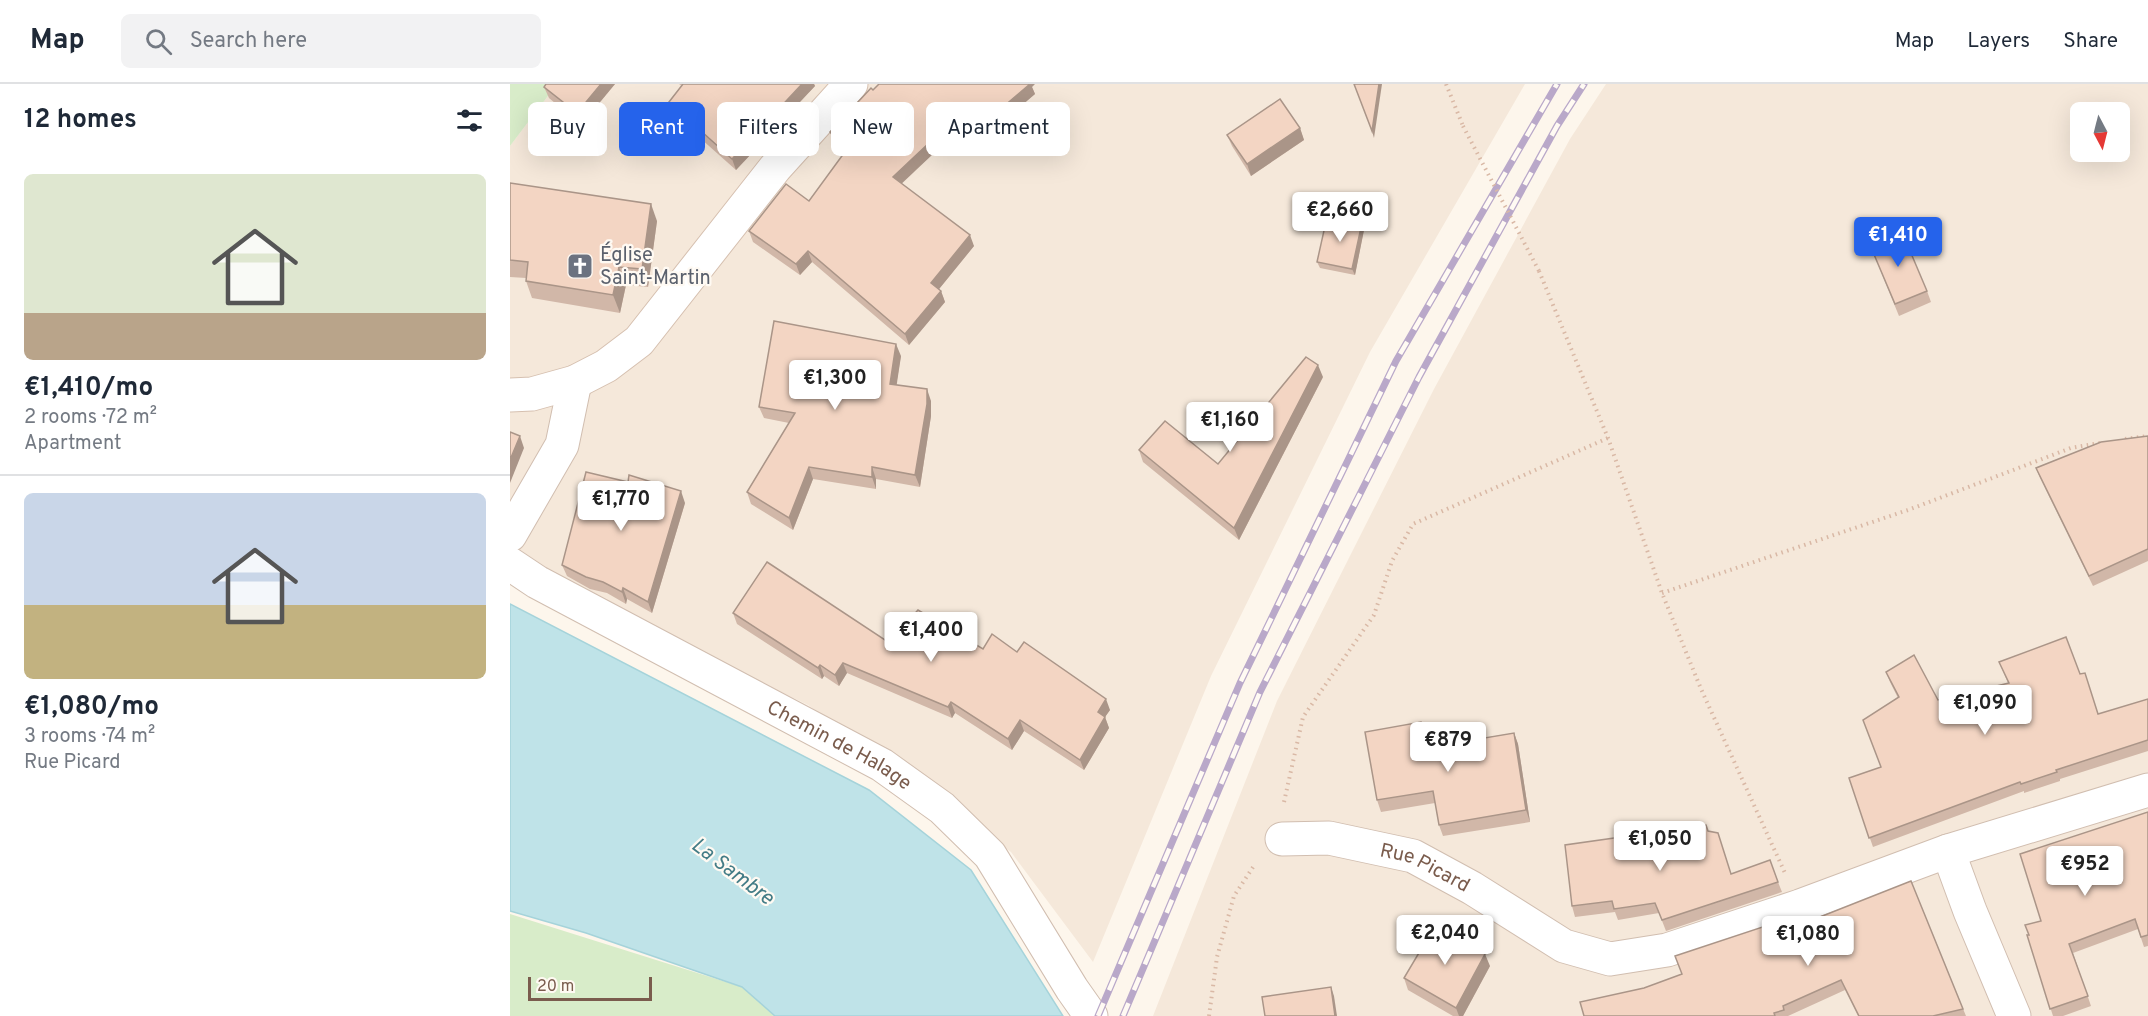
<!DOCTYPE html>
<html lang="en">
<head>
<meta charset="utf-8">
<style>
	:root { --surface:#fff; --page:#f2f2f3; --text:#1f2937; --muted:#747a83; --line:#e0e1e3; --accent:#2563eb }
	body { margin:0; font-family:Overpass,sans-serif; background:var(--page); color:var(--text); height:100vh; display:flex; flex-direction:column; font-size:22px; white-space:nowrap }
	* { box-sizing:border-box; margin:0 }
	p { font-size:20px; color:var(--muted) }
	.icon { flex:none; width:33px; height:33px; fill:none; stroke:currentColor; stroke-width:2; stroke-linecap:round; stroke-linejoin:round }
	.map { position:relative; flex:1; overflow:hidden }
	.details { display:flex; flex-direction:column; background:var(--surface); width:510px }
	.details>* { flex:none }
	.banner { position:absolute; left:18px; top:18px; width:570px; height:54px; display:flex; gap:12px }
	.needle { width:39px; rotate:173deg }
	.buttons { position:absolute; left:1560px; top:18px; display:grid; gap:12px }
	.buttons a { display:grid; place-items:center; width:60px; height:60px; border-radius:9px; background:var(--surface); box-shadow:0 6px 24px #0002; font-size:30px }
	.scale { position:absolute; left:18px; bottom:15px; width:124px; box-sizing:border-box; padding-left:6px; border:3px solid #7a5c4d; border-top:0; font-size:16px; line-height:21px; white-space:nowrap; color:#7a5c4d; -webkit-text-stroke:4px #fffaf3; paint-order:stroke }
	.price { position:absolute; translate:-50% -51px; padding:0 14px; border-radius:6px; background:#fff; color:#222; font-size:20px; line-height:39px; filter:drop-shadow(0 2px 3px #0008) }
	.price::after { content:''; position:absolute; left:50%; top:36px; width:18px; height:14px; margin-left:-9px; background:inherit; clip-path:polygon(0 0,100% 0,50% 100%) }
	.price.active { background:var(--accent); color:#fff }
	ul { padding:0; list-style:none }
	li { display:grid; align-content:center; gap:12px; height:318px; padding:0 24px }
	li+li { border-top:2px solid var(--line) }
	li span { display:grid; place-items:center; height:186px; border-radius:9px; color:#555 }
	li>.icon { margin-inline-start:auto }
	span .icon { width:108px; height:108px; fill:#fffc; stroke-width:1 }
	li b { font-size:26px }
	h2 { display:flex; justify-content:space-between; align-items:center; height:72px; padding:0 24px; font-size:26px }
	.chip { padding:0 21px; border-radius:9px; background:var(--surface); box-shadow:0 6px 24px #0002; font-size:21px; line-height:54px }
	.chip.active { background:var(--accent); color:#fff }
	header { display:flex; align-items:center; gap:36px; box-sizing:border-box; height:84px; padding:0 30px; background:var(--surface); border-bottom:2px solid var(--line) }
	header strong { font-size:28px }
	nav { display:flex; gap:33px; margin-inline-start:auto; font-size:21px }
	.search { width:420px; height:54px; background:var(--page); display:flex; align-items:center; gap:15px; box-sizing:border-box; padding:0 21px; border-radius:9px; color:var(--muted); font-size:22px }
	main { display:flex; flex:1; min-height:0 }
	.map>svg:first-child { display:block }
</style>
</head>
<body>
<header>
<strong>Map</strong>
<div class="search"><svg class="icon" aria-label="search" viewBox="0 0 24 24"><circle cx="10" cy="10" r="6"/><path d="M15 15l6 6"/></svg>Search here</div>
<nav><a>Map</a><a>Layers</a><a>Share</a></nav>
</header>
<main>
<section class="details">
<h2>12 homes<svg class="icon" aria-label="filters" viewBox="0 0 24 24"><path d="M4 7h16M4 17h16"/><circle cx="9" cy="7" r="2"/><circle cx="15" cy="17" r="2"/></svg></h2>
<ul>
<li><span style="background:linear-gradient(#dfe7d0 75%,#b9a48a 0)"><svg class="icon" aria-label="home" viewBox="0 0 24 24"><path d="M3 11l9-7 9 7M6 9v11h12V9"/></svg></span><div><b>€1,410/mo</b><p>2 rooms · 72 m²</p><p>Apartment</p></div></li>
<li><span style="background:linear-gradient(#c9d6e8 60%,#c2b280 0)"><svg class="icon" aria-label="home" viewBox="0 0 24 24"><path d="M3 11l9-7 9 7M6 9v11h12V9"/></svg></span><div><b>€1,080/mo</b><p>3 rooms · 74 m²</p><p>Rue Picard</p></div></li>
</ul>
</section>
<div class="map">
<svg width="1638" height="932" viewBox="0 0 1638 932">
	<rect width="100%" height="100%" fill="#fdf6ec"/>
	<!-- residential -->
	<g fill="#f5e8da" fill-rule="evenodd">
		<polygon points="47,0 1015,0 860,268 701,592 583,878 501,768 298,621 34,495 0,470 0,62"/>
		<path d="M1096,0H1638V932H643L767,617L924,305L1060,55ZM1570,28H1610V68H1570Z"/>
	</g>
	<!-- green -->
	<g fill="#d8ecc9">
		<polygon points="0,0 47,0 0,62"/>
		<polygon points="0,830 232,903 265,932 0,932"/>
	</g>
	<!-- water -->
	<polygon fill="#bfe3e8" stroke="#a5d3da" stroke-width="1.5" points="0,520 359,706 461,786 553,932 265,932 232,903 76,849 0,827"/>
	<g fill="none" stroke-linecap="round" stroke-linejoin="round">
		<!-- minor casing -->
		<g stroke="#d1beb0" stroke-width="35">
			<g id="minor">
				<polyline points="0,451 52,361 65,298"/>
				<path id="s1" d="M0,480L27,498L372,681L432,724L480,771L562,905L581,932"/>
				<path id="s2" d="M772,755L819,754L903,772L962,804L1054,862L1100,875L1157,866L1290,822L1438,767L1638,706"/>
				<polyline points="1438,767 1460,827 1504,932"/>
			</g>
		</g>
		<!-- secondary casing -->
		<g stroke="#d6c0b0" stroke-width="35">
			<polyline id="secondary" points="0,311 22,310 65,298 96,282 129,257 265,84 341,0"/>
		</g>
		<!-- path -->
		<g stroke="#d9b8a5" stroke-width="4" stroke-dasharray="1.5 4.5" stroke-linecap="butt">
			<polyline points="936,0 953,42"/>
			<polyline points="1029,187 1098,354 1152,509 1191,605 1275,789"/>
			<polyline points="1615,355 1638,352"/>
			<polyline points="1152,509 1398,426 1561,364 1590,359"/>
			<polyline points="774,718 793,633 864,531 882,477 903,440 1098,354"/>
			<polyline points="699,932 707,873 724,812 745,780"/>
		</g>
		<!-- minor -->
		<use href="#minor" stroke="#fff" stroke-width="33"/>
		<!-- secondary -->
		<use href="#secondary" stroke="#fff" stroke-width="33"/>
		<!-- rail casing -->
		<g stroke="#b9a8c9" stroke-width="7">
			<g id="rail">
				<polyline points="588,932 730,599 886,277 1047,0"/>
				<polyline points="613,932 750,608 909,293 1047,42 1074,0"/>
			</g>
		</g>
		<!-- rail -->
		<use href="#rail" stroke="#fffaf3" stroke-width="4.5" stroke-dasharray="14" stroke-linecap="butt"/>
		<!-- path-bridge -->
		<polyline stroke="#d9b8a5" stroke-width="4" stroke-dasharray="1.5 4.5" stroke-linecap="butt" points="953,42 1029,187"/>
	</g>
	<!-- wall -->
	<g fill="#d1b7a8">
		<polygon points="36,0 105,0 71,41 39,14 34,3"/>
		<polygon points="169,0 304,0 305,2 226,86 163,30 159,18 172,2"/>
		<polygon points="522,3 525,10 477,51 457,38 391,99 464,162 429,205 431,207 435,218 399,261 302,178 290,191 243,158 239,147 299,117 334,69 324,59 320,48 363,6"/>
		<polygon points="790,44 794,56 741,92 722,62 717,51"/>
		<polygon points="0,99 147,137 138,203 116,201 110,229 22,214 16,197 16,194 0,193"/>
		<polygon points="852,139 854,146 845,191 810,184 807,178"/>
		<polygon points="1360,161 1417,207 1421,218 1389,232"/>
		<polygon points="391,272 386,301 421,317 421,332 410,403 366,395 366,405 303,395 283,446 241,420 237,408 279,339 254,334 249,323"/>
		<polygon points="813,293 729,456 633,378 629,366 708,380"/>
		<polygon points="1638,352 1638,477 1583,502 1530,394 1526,384"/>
		<polygon points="175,419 142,529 117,515 116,520 97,509 80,505 57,492 52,481"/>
		<polygon points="223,529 381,560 507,568 600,626 595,633 599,644 574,686 514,647 502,666 445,629 442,634 337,589 329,602 314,592 312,595 227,540"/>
		<polygon points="1489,578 1570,590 1588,630 1638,615 1638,667 1550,695 1550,697 1514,709 1514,707 1363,763 1339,694 1371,683 1388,614 1380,598 1376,588 1428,616 1498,599"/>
		<polygon points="1004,649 1008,660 1020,738 933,752 929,741 925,719 871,728 867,716 915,650 917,663"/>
		<polygon points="1638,728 1638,862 1634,863 1628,845 1563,869 1581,922 1553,932 1543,932 1517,851 1519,851 1531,837"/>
		<polygon points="1199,747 1221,789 1268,798 1272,808 1156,847 1149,829 1108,836 1105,828 1065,833 1062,822"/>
		<polygon points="1401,797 1456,932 1348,932 1335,906 1278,932 1074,932 1134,904 1172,890 1287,842"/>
		<polygon points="980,882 953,932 943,932 898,906 894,894"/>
	</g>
	<!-- shaded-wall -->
	<g fill="#aa9588">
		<polygon points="91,0 105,0 71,41 67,29"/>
		<polygon points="292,0 304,0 305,2 226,86 222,75"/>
		<polygon points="520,0 525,0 522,3 525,10 477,51 473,40"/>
		<polygon points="869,0 872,0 864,54 862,47"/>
		<polygon points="453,27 457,38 387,104 383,93"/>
		<polygon points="790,44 794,56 741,92 737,80"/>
		<polygon points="141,120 147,137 138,203 132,185"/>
		<polygon points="852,139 854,146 845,191 842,185"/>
		<polygon points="460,151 464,162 425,210 421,199"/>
		<polygon points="298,167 302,178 290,191 286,180"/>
		<polygon points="109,183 116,201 110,229 103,211"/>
		<polygon points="431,207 435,218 399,261 395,250"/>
		<polygon points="386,260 391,272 385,312 380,300"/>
		<polygon points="808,281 813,293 729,456 724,444"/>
		<polygon points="417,305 421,317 421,332 410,403 405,391"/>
		<polygon points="10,352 14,364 0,399 0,376"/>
		<polygon points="299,383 303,395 283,446 279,434"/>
		<polygon points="362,383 366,395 366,405 362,393"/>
		<polygon points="171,407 175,419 142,529 138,518"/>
		<polygon points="113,504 117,515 116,520 112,508"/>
		<polygon points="333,579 337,589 329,602 325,591"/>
		<polygon points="310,581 314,592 312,595 308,584"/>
		<polygon points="596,615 600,626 595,633 599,644 574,686 570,676 588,628"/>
		<polygon points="441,618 445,629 442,634 438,623"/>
		<polygon points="510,636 514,647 502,666 498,655"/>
		<polygon points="911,638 915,650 919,676 915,664"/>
		<polygon points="1004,649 1008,660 1020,738 1016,726"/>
		<polygon points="975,870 980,882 953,932 949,932 946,924"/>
		<polygon points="821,903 824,912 827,932 825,932"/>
	</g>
	<!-- building -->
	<g fill="#f3d5c3" stroke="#aa9588" stroke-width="1.5">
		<polygon points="36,0 91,0 67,29 34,3"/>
		<polygon points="173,0 292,0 222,75 159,18"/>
		<polygon points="369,0 520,0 473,40 453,27 383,93 460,151 421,199 431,207 395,250 298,167 286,180 239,147 276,100 299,117 337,65 320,48 361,4 363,6"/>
		<polygon points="844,0 869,0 862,47"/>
		<polygon points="770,15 790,44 737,80 717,51"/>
		<polygon points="0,99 141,120 132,185 109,183 103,211 16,197 18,178 0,176"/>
		<polygon points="817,133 852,139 842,185 807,178"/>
		<polygon points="1392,148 1417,207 1385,220 1360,161"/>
		<polygon points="264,237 386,260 380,300 417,305 417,320 405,391 362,383 362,393 299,383 279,434 237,408 285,329 249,323"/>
		<polygon points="796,273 808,281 724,444 629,366 655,337 708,380"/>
		<polygon points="0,348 10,352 0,376"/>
		<polygon points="1638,352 1638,465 1579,492 1526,384 1591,358"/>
		<polygon points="76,388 118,398 119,391 171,407 138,518 113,504 112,508 93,498 76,493 52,481"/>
		<polygon points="257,478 381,560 391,545 408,526 473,565 482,550 507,568 514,558 596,615 588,628 595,633 570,676 510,636 498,655 441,618 438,623 333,579 325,591 310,581 308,584 223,529"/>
		<polygon points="1556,553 1570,590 1575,589 1588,630 1638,615 1638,656 1546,686 1547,688 1511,700 1510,698 1359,754 1339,694 1371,683 1353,636 1389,613 1376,588 1404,571 1428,616 1499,599 1489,578"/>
		<polygon points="911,638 915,664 1004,649 1016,726 929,741 923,707 867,716 855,648"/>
		<polygon points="1638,728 1638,851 1631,853 1625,835 1559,860 1578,912 1540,925 1517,851 1519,851 1515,841 1531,837 1510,770"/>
		<polygon points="1196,741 1198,747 1208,749 1221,790 1260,776 1268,798 1152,836 1145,819 1104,825 1102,817 1062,822 1055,761"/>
		<polygon points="1401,797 1453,925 1423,932 1349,932 1331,896 1273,922 1274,926 1264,929 1265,932 1074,932 1070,918 1134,904 1172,890 1165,872 1283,833 1287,842"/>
		<polygon points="926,840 975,870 946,924 894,894"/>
		<polygon points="821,903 825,932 755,932 752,913"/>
	</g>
	<!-- icons -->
	<defs>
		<g id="church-square" transform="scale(1.35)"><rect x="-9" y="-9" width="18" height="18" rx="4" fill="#6b7280" stroke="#fffaf3"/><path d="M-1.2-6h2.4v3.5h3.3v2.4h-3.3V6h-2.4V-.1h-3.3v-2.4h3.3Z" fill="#fff"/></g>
	</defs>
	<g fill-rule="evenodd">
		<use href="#church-square" x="70" y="182"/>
	</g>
	<g text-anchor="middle" stroke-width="4.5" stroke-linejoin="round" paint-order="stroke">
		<!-- worship labels -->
		<g font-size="20" fill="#5b616d" stroke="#fffaf3" text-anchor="start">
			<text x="90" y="177">Église<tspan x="90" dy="23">Saint-Martin</tspan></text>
		</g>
		<!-- street labels -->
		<g font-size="20" fill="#7a5c4d" stroke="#fffaf3">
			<text dy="7" stroke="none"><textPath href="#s1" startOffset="376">Chemin de Halage</textPath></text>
			<text dy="7" stroke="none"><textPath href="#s2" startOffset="148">Rue Picard</textPath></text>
		</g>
		<!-- water labels -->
		<g font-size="21" font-style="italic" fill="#437c86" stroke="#fffaf3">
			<text transform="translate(223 787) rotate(37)" y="7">La Sambre</text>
		</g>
	</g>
</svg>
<div class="buttons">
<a><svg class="needle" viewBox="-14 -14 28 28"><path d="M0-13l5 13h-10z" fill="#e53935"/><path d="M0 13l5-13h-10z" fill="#747a83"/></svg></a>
</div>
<div class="scale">20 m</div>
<b class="price" style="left:830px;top:159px">€2,660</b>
<b class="price active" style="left:1388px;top:184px">€1,410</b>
<b class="price" style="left:325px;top:327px">€1,300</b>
<b class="price" style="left:720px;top:369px">€1,160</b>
<b class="price" style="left:111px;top:448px">€1,770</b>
<b class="price" style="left:421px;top:579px">€1,400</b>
<b class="price" style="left:1475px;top:652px">€1,090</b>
<b class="price" style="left:938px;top:689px">€879</b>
<b class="price" style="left:1150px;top:788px">€1,050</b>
<b class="price" style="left:1575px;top:813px">€952</b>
<b class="price" style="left:935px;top:882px">€2,040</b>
<b class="price" style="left:1298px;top:883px">€1,080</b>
<div class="banner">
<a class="chip">Buy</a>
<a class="chip active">Rent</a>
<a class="chip">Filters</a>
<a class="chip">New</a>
<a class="chip">Apartment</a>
</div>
</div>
</main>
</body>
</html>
